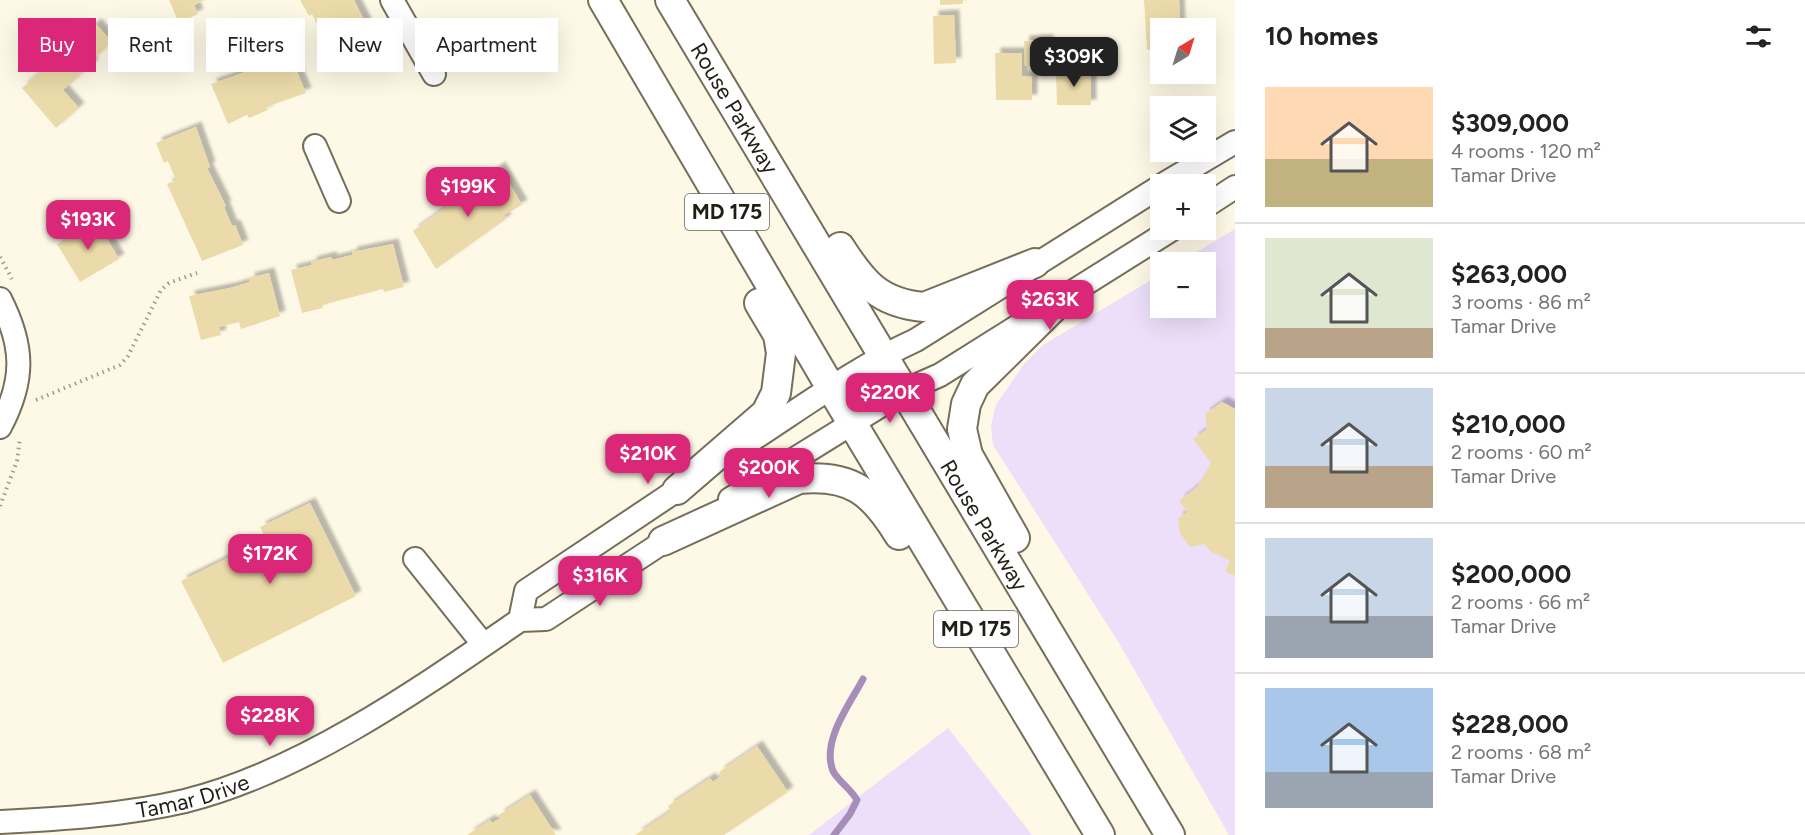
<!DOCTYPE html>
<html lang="en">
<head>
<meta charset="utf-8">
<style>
	:root { --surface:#fff; --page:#f2f2f2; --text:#222; --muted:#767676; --line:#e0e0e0; --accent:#db2777 }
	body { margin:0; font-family:Figtree,sans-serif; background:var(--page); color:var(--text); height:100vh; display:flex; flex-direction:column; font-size:22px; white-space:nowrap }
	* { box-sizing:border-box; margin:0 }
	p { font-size:20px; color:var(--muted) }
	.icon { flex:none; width:33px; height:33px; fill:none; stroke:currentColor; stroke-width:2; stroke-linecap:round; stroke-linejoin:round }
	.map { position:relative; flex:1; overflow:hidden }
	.panel { display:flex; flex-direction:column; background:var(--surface); width:570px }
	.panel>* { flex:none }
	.banner { position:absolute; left:18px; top:18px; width:570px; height:54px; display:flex; gap:12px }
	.needle { width:39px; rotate:38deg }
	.controls { position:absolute; left:1150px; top:18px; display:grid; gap:12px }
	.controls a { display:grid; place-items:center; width:66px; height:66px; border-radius:0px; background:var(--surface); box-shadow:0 6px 24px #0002; font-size:30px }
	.price { position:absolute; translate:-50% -51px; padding:0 14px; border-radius:12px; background:var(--accent); color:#fff; font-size:20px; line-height:39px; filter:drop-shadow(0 2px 3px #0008) }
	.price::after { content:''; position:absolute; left:50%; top:36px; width:18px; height:14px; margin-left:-9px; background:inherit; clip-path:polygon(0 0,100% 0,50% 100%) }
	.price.on { background:#222; color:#fff }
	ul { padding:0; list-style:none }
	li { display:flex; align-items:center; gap:18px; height:150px; padding:0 30px }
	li+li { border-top:2px solid var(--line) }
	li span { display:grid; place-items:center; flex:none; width:168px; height:120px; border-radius:0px; color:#555 }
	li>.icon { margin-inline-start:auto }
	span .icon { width:72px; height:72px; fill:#fffc; stroke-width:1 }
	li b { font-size:26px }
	h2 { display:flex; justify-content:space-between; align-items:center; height:72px; padding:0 30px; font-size:26px }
	.chip { padding:0 21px; border-radius:0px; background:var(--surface); box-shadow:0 6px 24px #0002; font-size:21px; line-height:54px }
	.chip.on { background:var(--accent); color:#fff }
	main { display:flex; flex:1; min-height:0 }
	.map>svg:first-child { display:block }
</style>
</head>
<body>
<main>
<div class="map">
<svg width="1235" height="835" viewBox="0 0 1235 835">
	<defs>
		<filter id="shadow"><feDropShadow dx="5.5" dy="-5.5" stdDeviation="1.5" flood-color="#0004"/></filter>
	</defs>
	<rect width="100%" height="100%" fill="#fef8e6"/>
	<!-- green -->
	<g fill="#eddff9">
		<polygon points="1235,229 1235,835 1229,835 1119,643 993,445 991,425 996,405 1024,364 1043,345 1161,274 1161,308 1206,308 1206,262 1180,262"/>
		<polygon points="948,728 1032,835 809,835"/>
	</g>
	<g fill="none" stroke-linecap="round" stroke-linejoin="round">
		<!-- stream -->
		<path stroke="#a68eb9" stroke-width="7" d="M834,835L850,814L857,800C851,789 838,781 833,771C821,741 850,704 863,679"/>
	</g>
	<!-- building -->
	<g fill="#ecdbaa" filter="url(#shadow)">
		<polygon points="169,0 205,0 194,5 198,14 179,23"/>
		<polygon points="300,0 354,0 369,30 372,28 382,47 345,69 334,51 331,52 312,14 309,16"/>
		<polygon points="940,0 963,0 963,4 940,5"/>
		<polygon points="1144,0 1179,0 1180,28 1161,28 1161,49 1147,50"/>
		<polygon points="954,15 956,63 934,64 933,16"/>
		<polygon points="96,24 112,42 91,61 93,64 63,90 79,108 56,128 22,88"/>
		<polygon points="1048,40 1048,66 1025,66 1024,41"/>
		<polygon points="289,53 306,93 266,107 268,110 249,118 247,115 228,124 211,84 251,70 252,73 271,65 270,61"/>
		<polygon points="995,53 1022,53 1022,76 1032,77 1032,100 996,100"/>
		<polygon points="1056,72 1091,72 1091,105 1057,105"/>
		<polygon points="196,127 210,167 207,168 226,206 224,207 232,226 235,225 243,245 202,261 167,184 176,180 168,161 164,163 156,143"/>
		<polygon points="500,167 522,205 504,215 506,219 436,269 413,231"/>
		<polygon points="96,220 119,259 80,282 57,244"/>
		<polygon points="393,244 404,287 384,292 383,289 322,305 323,308 302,313 291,270 312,265 311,262 331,257 332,260 352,255 352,252"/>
		<polygon points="269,273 280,316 241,329 239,322 219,327 221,335 201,340 189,296 230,288 250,282 249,278"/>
		<polygon points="1222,402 1235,409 1235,576 1225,571 1230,561 1210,551 1205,544 1190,547 1180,533 1178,518 1187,512 1179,501 1198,486 1211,463 1193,439 1207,429 1205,414"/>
		<polygon points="310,503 356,596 223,663 181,581 266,539 260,527"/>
		<polygon points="757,746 788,792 724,835 635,835 671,811 668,806 710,778 713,782 721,776 719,772"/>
		<polygon points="530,795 556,835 467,835 490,820 492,823 501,818 499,815"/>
	</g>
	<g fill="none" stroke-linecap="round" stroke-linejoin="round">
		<!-- minor casing -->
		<g stroke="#746e5a" stroke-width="26">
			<g id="minor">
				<polyline points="392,0 434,74"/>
				<polyline points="315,146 339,201"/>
				<polyline points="1164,184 1235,142"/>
				<polyline points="1206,206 1235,187"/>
				<path d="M0,299C24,346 25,380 0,427"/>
				<path d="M744,445C800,409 855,368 916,340L1161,186"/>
				<polyline points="730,499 906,390 940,375 1171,230"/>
				<polyline points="415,559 483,644"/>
				<polyline points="520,620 526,591 689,482"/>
				<path id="s1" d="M0,822C61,819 125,815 185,801C302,772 421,688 520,620L546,619L677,533"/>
			</g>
		</g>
		<!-- major casing -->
		<g stroke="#746e5a" stroke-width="32">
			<g id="major">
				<polyline points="603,0 831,388 1100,835"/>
				<path id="s2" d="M670,0L1170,835"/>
				<path d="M840,247C863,283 879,303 924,307L1035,263"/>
				<polyline points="677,490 766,413 776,393 781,353 778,335 759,303"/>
				<polyline points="1015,538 968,455 962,429 966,404 975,385 1060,301"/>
				<path d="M663,541L799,479C851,474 873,492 899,535"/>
			</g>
		</g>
		<!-- path -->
		<g stroke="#9f9a8c" stroke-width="4" stroke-dasharray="1.5 4.5" stroke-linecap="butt">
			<polyline points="0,257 12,279"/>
			<polyline points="36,400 120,365 128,356 161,290 169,283 197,273"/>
			<polyline points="0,506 17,461 20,438"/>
		</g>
		<!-- minor -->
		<use href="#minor" stroke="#fff" stroke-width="22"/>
		<!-- major -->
		<use href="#major" stroke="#fff" stroke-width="28"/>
	</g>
	<g text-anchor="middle" stroke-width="6" stroke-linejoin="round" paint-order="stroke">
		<!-- shield labels -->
		<g fill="#fff" stroke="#64625c" stroke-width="1.5">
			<rect x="685" y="194" width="84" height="36" rx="4.5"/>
			<rect x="934" y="611" width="84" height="36" rx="4.5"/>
		</g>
		<g font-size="21" font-weight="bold" fill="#211e16">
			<text x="727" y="219">MD 175</text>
			<text x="976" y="636">MD 175</text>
		</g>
		<!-- street labels -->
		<g font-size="22" fill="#211e16" stroke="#fff">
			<text dy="8" stroke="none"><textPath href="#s2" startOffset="126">Rouse Parkway</textPath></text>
			<text dy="8" stroke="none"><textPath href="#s2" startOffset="612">Rouse Parkway</textPath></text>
			<text dy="8" stroke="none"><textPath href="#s1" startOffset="195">Tamar Drive</textPath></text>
		</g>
	</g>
</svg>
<div class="controls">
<a><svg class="needle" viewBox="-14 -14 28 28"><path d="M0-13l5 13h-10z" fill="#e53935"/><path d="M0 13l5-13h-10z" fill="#767676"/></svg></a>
<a><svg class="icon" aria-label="layers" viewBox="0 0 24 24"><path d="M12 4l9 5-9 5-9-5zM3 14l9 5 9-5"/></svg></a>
<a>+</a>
<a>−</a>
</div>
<b class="price on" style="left:1074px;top:88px">$309K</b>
<b class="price" style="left:468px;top:218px">$199K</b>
<b class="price" style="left:88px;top:251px">$193K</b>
<b class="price" style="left:1050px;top:331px">$263K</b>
<b class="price" style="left:890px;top:424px">$220K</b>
<b class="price" style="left:648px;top:485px">$210K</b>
<b class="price" style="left:769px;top:499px">$200K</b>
<b class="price" style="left:270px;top:585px">$172K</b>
<b class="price" style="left:600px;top:607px">$316K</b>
<b class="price" style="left:270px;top:747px">$228K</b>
<div class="banner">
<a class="chip on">Buy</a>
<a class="chip">Rent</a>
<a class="chip">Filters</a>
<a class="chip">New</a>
<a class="chip">Apartment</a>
</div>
</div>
<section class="panel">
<h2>10 homes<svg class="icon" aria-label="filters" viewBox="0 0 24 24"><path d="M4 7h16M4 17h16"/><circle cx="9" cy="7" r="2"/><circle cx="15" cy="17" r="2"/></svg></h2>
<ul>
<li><span style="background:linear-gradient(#ffd9b3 60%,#c2b280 0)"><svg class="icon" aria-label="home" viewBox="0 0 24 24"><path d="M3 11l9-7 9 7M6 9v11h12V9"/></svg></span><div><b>$309,000</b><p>4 rooms · 120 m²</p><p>Tamar Drive</p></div></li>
<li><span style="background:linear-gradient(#dfe7d0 75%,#b9a48a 0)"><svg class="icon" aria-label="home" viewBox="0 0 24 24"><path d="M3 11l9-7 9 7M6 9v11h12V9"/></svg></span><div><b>$263,000</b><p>3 rooms · 86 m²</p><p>Tamar Drive</p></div></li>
<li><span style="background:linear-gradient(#c9d6e8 65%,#b9a48a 0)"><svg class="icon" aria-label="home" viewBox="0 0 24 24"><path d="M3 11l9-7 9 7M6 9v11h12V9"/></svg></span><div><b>$210,000</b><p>2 rooms · 60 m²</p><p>Tamar Drive</p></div></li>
<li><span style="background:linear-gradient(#c9d6e8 65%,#9aa5b1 0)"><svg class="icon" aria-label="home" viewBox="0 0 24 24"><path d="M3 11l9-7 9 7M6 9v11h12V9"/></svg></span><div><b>$200,000</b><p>2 rooms · 66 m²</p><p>Tamar Drive</p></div></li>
<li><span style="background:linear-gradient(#a9c7e8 70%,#9aa5b1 0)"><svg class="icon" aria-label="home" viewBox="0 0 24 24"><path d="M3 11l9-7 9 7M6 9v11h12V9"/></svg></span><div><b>$228,000</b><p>2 rooms · 68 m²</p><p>Tamar Drive</p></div></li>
</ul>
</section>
</main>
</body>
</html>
